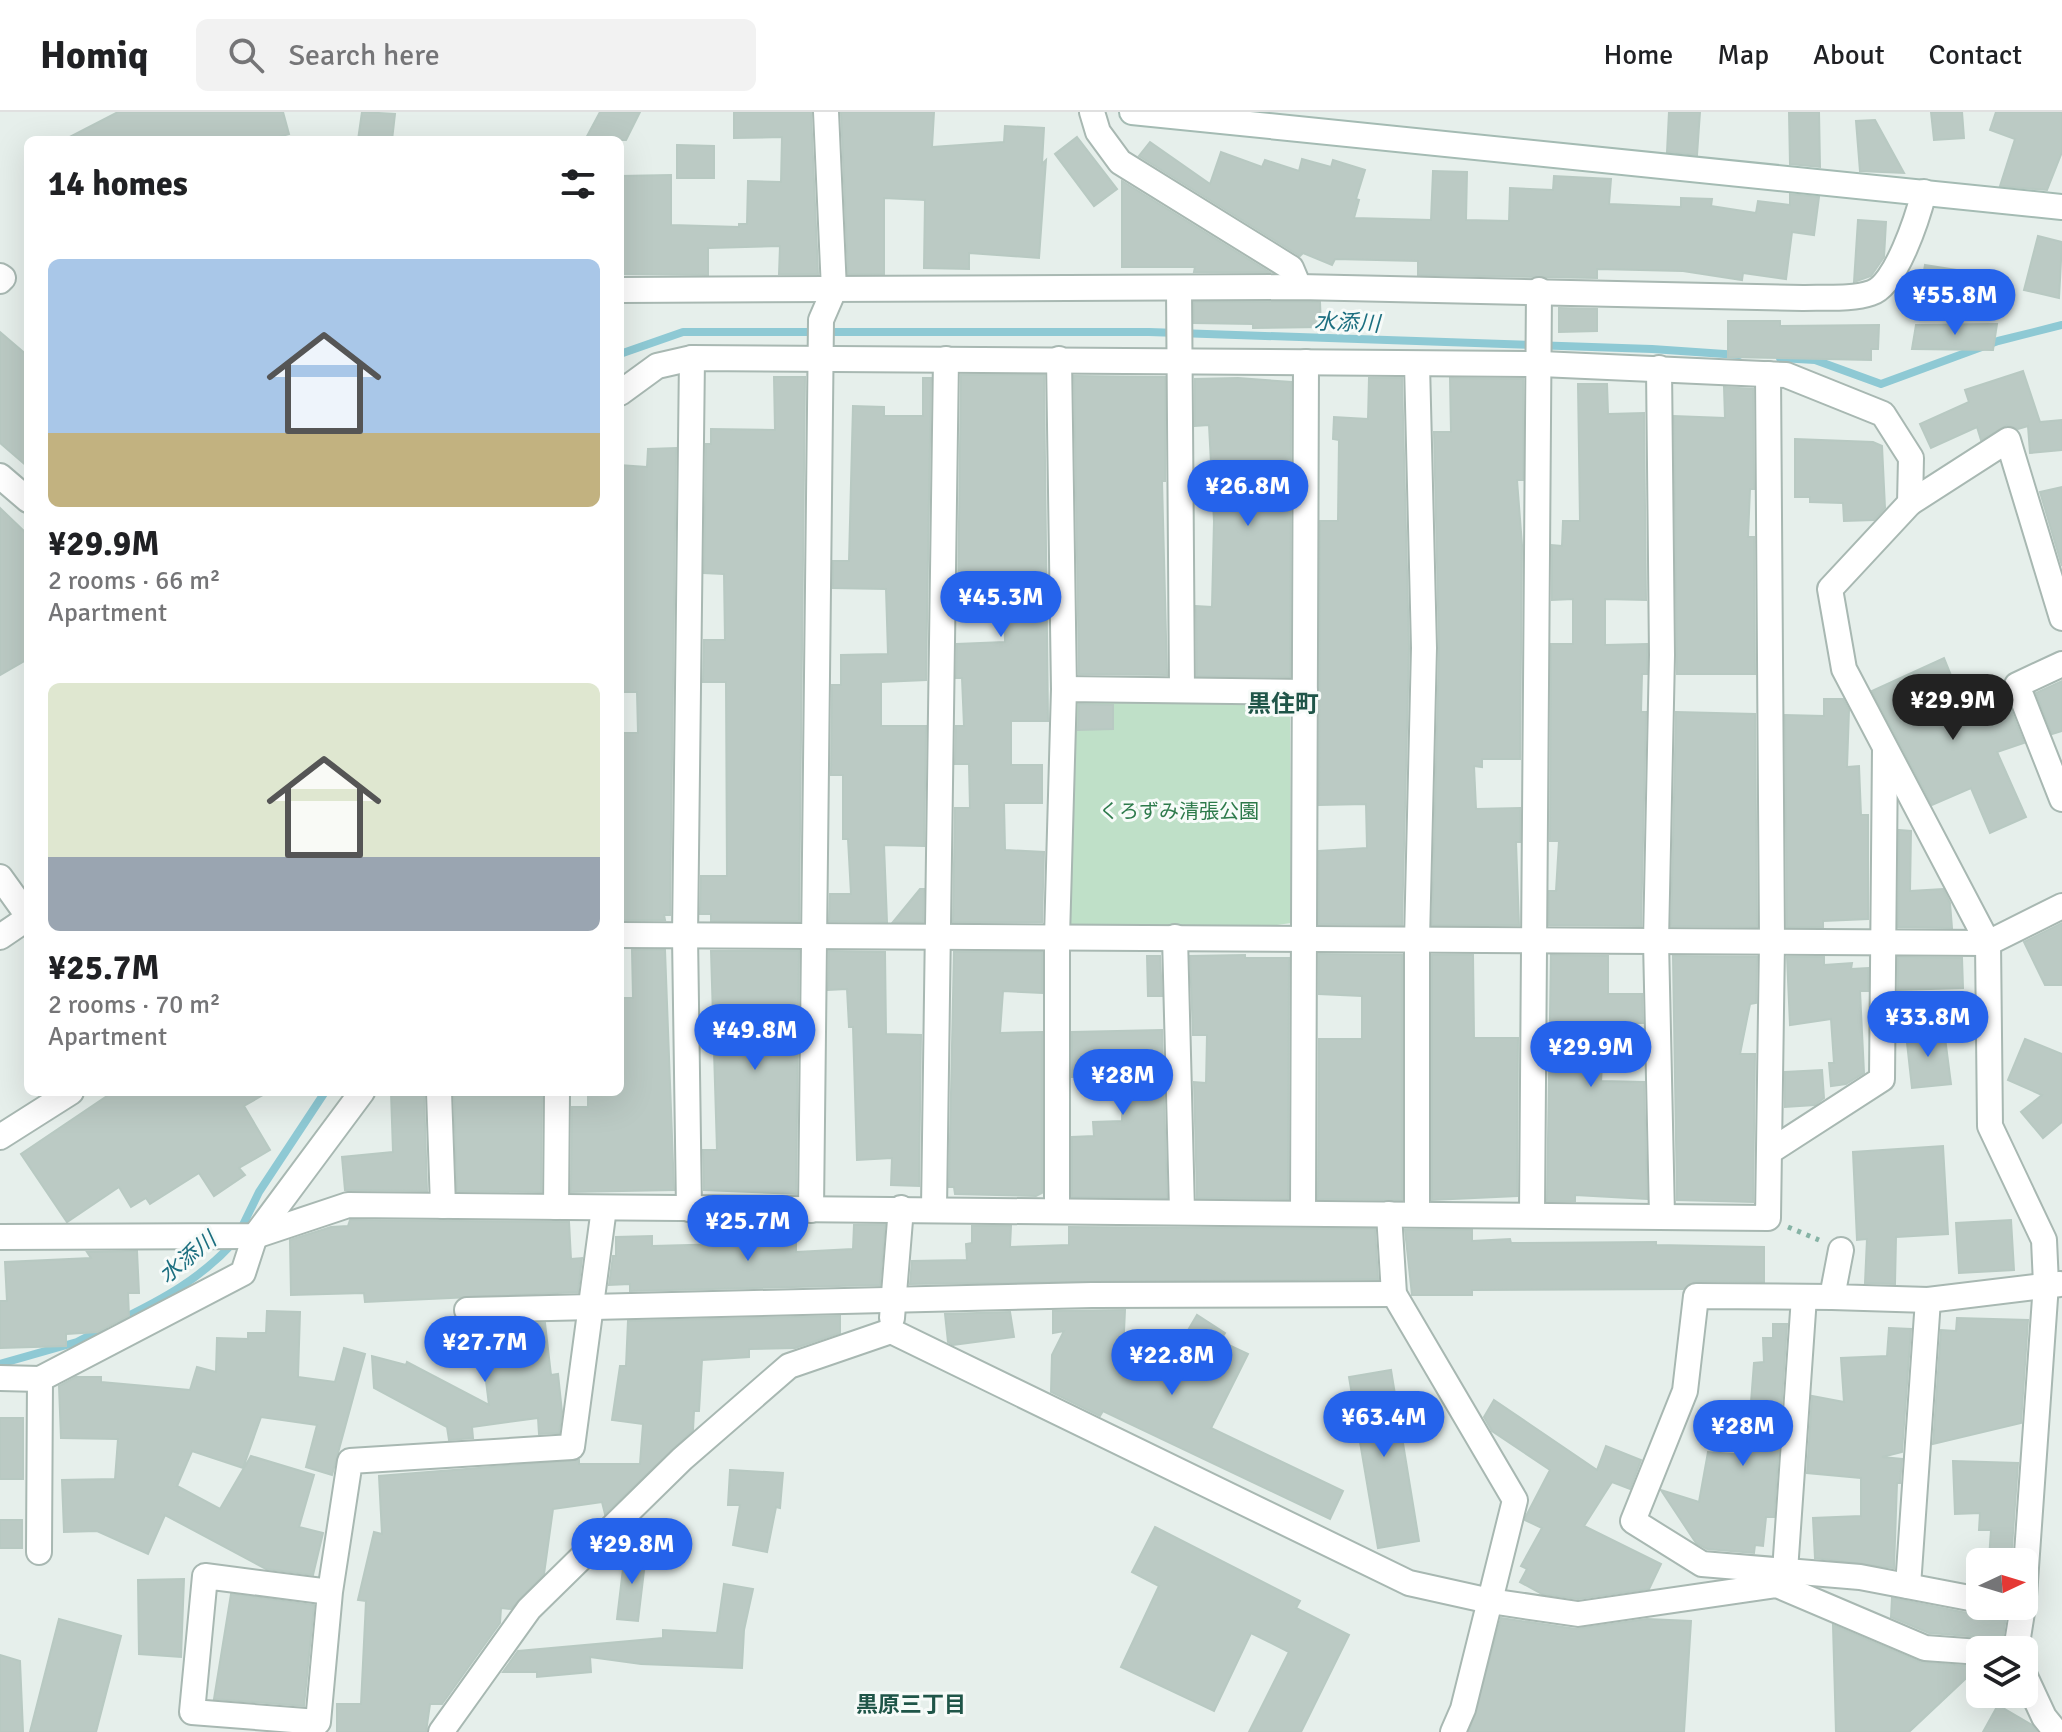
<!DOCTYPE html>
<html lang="en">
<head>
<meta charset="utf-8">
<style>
	:root { --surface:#fff; --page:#f2f2f2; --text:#202124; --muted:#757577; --line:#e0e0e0; --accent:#2563eb }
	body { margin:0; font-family:Signika,"Noto Sans JP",sans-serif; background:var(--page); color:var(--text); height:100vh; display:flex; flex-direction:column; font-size:30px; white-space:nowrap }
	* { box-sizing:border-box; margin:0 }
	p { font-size:26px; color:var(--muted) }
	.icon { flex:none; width:44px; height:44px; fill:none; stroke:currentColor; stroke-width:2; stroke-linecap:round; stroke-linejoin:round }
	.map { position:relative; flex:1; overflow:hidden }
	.drawer { position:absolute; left:24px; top:24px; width:600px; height:960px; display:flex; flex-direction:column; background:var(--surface); border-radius:12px; box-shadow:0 8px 32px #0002 }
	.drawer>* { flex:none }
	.needle { width:52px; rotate:86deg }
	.tools { position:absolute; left:1966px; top:1436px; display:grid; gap:16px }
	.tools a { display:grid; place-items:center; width:72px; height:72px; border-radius:12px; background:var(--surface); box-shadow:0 8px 32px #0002; font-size:40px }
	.price { position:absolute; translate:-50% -68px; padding:0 18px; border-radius:28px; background:var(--accent); color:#fff; font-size:26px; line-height:52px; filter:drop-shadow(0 2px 4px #0008) }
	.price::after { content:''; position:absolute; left:50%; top:48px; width:24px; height:18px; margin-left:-12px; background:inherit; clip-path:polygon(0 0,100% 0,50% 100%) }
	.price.selected { background:#222; color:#fff }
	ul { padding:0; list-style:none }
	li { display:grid; align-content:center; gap:16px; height:424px; padding:0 24px }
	li span { display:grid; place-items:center; height:248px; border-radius:12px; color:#555 }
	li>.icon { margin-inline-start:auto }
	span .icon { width:144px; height:144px; fill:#fffc; stroke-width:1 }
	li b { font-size:34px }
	h2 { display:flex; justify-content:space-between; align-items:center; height:96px; padding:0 24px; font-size:34px }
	header { display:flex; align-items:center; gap:48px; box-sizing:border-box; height:112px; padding:0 40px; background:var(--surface); border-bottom:2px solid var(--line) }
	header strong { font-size:38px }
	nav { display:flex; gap:44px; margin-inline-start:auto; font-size:28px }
	.search { width:560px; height:72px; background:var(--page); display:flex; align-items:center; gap:20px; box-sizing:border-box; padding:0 28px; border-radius:12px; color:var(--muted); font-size:30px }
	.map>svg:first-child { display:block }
</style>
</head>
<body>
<header>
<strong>Homiq</strong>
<div class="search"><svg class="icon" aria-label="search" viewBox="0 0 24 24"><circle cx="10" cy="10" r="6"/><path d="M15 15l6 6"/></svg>Search here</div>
<nav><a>Home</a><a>Map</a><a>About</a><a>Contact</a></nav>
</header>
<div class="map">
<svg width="2062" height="1620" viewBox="0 0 2062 1620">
	<rect width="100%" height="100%" fill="#e6efeb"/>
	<!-- green -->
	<polygon fill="#bfe0c8" points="1073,587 1290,589 1291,811 1262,815 1068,816"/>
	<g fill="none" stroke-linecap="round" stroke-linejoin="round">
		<!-- stream -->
		<g stroke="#8ec9d4" stroke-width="8">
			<polyline points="620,242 683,220 1149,220 1652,237 1739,243"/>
			<polyline points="1780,246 1815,248 1881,272 1998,229 2062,213"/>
			<polyline points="240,1119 259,1080 325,980"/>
			<path d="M120,1208C163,1187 200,1167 233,1131"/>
			<polyline points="0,1252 77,1230 104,1216"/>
		</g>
	</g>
	<!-- building -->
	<g fill="#bbcac4" stroke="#b8c9c2" stroke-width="2">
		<polygon points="118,0 283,0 289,22 268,28 64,28"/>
		<polygon points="362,0 395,2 392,28 358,28"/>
		<polygon points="600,0 640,0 626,28 585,28"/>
		<polygon points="734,0 811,0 818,162 779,162 780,134 708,136 708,163 620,162 620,64 671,63 671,113 739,115 739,112 747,112 748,69 781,70 782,25 734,26"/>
		<polygon points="841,0 934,0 932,35 1004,30 1005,14 1044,16 1042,52 1046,48 1039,146 969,141 969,157 924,156 925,88 884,86 884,162 848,162"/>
		<polygon points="1669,0 1700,0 1697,43 1667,40"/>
		<polygon points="1789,0 1819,0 1820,55 1790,52"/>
		<polygon points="1931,0 1962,0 1964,26 1934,28"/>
		<polygon points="1996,0 2062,0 2062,40 2047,78 2000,74 2015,27 1990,18"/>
		<polygon points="1875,8 1904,61 1860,59 1856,9"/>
		<polygon points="1077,25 1117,77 1094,94 1055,42"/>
		<polygon points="1150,30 1210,72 1221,40 1262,55 1265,48 1299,59 1302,47 1331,55 1333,48 1365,58 1356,87 1359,88 1354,106 1431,108 1433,59 1467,60 1466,108 1509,109 1510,76 1553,78 1554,64 1611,67 1609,92 1681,95 1681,86 1712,87 1711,94 1756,101 1758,89 1790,93 1790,82 1819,85 1814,123 1792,120 1786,167 1743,161 1742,168 1683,159 1597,157 1597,166 1418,163 1418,149 1335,147 1332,153 1303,141 1300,144 1139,44"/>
		<polygon points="677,33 714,34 714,66 677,66"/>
		<polygon points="1122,69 1269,160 1194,160 1195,155 1122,155"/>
		<polygon points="1858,108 1886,110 1884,145 1871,164 1854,170"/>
		<polygon points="2038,124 2062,130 2059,186 2024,178"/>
		<polygon points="1925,153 2008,166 2006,182 1921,176"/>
		<polygon points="1194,190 1320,190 1321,215 1253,216 1253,212 1194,211"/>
		<polygon points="1559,196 1597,197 1597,219 1559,220"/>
		<polygon points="1728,209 1780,209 1780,214 1879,213 1878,237 1871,237 1871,248 1728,245"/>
		<polygon points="1997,212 1993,238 1912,237 1916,213"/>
		<polygon points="0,220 28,244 28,355 0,331"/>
		<polygon points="2023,259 2040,310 2062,308 2062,338 2030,341 2028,314 2018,317 2007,313 1981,328 1977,315 1931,336 1920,312 1969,290 1965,278"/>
		<polygon points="961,263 1044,263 1048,609 1011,609 1011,653 1042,653 1042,691 1004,691 1005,738 1044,740 1042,810 953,810 955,696 970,696 969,652 955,652 956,614 964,614 962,566 956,566 957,532 1005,530 1004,483 958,484"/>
		<polygon points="1074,264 1165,265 1165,369 1162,369 1167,563 1079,562"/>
		<polygon points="774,265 805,265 799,809 711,809 711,802 700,802 701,764 727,764 726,570 703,570 704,528 725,528 724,462 704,461 706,332 711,332 711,317 775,318"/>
		<polygon points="923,266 931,266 926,568 881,570 881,614 926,614 924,734 884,733 887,810 829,809 830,782 851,782 848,727 843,727 843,663 831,663 832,573 841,573 841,543 888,542 886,477 833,476 833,449 849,449 853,294 884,295 884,304 923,304"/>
		<polygon points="1238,266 1291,270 1290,565 1197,564 1196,494 1212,495 1214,409 1209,313 1195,314 1195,267"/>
		<polygon points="1369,266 1402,266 1409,536 1402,813 1319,812 1319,739 1367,736 1366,692 1319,693 1320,409 1338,409 1339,328 1333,327 1334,305 1368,307"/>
		<polygon points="1450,266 1523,267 1523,368 1517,368 1522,433 1520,647 1482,647 1482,655 1474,654 1476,697 1520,696 1520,730 1516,730 1519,813 1432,813 1439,536 1434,320 1451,320"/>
		<polygon points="1578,272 1607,272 1608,302 1644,301 1646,488 1605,487 1605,533 1647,532 1647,562 1642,562 1641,600 1646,600 1641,814 1549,813 1549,779 1556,779 1559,729 1550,729 1551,532 1573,532 1573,487 1552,488 1552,433 1562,434 1563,409 1580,409"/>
		<polygon points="1724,275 1753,277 1754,377 1750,377 1748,425 1754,425 1755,562 1677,562 1674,304 1725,306"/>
		<polygon points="1795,327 1873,330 1882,334 1885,396 1874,408 1844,409 1843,391 1810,390 1810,385 1795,385"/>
		<polygon points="676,336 670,803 664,803 665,808 620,808 620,621 638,621 637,580 620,580 620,353 647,355 648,337"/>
		<polygon points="2062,375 2062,454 2040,380"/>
		<polygon points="0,396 28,423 28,547 0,563"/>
		<polygon points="1944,546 1967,603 2008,591 2024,631 1997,640 2026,705 1990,721 1971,676 1932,693 1872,579"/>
		<polygon points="2062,569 2062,619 2052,622 2036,581"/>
		<polygon points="1824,587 1843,587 1849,598 1847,655 1859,654 1861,703 1868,703 1868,807 1823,809 1823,815 1787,815 1785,603 1824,604"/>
		<polygon points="1079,592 1113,593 1113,617 1078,618"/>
		<polygon points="1676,600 1755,602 1757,815 1671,814"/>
		<polygon points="1899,718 1911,719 1910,779 1943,777 1950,791 1952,816 1898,815"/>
		<polygon points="920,777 924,777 923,810 893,810"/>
		<polygon points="2062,811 2062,873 2045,873 2024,830"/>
		<polygon points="632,838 665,838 674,1078 571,1080 572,995 588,995 588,980 620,980 620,886 633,886"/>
		<polygon points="711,839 799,839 796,1082 704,1078 703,1038 717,1038"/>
		<polygon points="829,839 885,840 886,922 921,923 919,1074 891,1073 892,1046 857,1048 853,915 849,915 847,877 828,878"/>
		<polygon points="954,840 1042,840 1042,881 1003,879 1000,921 1042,920 1042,1081 1036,1084 955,1082 954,1075 949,1075"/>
		<polygon points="1319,842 1402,843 1402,1088 1318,1087 1319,927 1362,927 1362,884 1319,882"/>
		<polygon points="1245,843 1245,846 1289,846 1288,1087 1197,1086 1194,970 1206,971 1207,923 1193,923 1190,844"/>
		<polygon points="1432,843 1473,843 1474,926 1518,926 1517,1084 1432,1088"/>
		<polygon points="1551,843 1608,844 1608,882 1642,882 1643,911 1605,911 1601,969 1644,970 1647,1087 1575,1083 1575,1089 1547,1089"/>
		<polygon points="1147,844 1160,844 1162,884 1148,884"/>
		<polygon points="1673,844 1757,845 1756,891 1750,892 1740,942 1755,942 1753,1090 1677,1088"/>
		<polygon points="1787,845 1824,845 1824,853 1852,851 1851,857 1868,856 1868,879 1860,879 1864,961 1846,972 1831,974 1829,951 1834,951 1831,907 1790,913"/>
		<polygon points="1898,845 1962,846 1963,876 1898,878"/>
		<polygon points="1162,918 1167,1086 1072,1085 1072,1025 1094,1024 1093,1010 1122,1009 1123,964 1072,965 1072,920"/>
		<polygon points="1944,918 1951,972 1912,976 1906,922"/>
		<polygon points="2025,927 2062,942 2062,1010 2043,1026 2021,1000 2042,983 2008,968"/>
		<polygon points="1822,958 1824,986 1815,993 1785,995 1785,960"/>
		<polygon points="113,980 268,980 244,994 270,1038 239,1056 245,1063 214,1084 199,1061 150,1092 146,1086 131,1095 119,1075 67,1110 21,1042"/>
		<polygon points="391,980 424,980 427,1079 345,1078 342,1045 393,1040"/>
		<polygon points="454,984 542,985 541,1080 457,1079"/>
		<polygon points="1943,1034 1948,1122 1896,1125 1895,1172 1865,1171 1867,1127 1857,1128 1853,1040"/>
		<polygon points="350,1108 569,1110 571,1147 582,1146 578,1180 365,1190 364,1181 291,1183 290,1128 331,1115 348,1114"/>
		<polygon points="2011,1108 2014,1158 1959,1161 1956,1111"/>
		<polygon points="763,1112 796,1112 796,1140 853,1137 854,1113 885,1113 880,1173 630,1179 630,1172 609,1173 613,1144 616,1144 616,1125 652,1124 652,1134 763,1131"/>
		<polygon points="972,1114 1011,1114 1010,1135 1069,1133 1069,1115 1375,1117 1378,1167 910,1172 912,1149 967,1148 966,1132 972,1131"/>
		<polygon points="1405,1118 1472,1118 1472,1129 1510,1127 1511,1131 1656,1130 1656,1133 1764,1135 1764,1170 1696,1169 1683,1177 1472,1178 1472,1183 1412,1183"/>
		<polygon points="137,1139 139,1181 128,1181 129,1204 98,1220 66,1222 66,1234 0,1236 0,1189 7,1189 5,1150 91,1146 87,1140"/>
		<polygon points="1125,1198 1123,1241 1163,1261 1197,1203 1225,1221 1220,1229 1248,1242 1211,1316 1343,1379 1330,1407 1103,1299 1100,1304 1051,1280 1052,1243 1064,1219 1053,1221 1053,1199"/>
		<polygon points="267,1199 300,1200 298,1265 335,1270 344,1236 365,1242 332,1363 306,1355 317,1313 261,1305 243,1356 192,1339 177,1374 220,1397 251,1344 314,1363 299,1415 323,1421 313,1463 266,1457 165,1403 148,1442 97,1419 64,1420 62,1368 115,1367 118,1327 61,1326 59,1274 76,1265 101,1265 101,1270 190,1278 197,1255 216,1260 217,1226 248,1227 248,1221 266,1221"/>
		<polygon points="1010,1200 1014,1225 953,1233 948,1230 945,1202"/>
		<polygon points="840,1204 840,1221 795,1236 749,1237 749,1245 702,1248 699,1299 694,1299 693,1318 605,1402 602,1390 553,1397 544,1462 511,1497 501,1496 500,1511 442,1592 430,1592 426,1620 337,1620 337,1592 361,1592 366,1489 358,1488 374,1420 382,1422 379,1364 579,1348 579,1352 640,1352 643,1312 612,1308 620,1254 626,1254 628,1209"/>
		<polygon points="1957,1206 2028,1208 2021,1311 1933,1332 1941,1218 1956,1219"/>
		<polygon points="545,1211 551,1263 558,1262 562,1300 559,1321 539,1322 538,1306 472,1315 473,1326 449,1328 447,1315 374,1276 372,1244 406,1253 407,1250 489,1293 479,1213"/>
		<polygon points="1773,1212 1787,1212 1774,1405 1766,1405 1763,1434 1755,1433 1754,1441 1707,1437 1696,1431 1661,1378 1699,1390 1708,1340 1747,1343 1754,1251 1764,1250 1763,1226 1773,1226"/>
		<polygon points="1889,1216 1911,1217 1902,1340 1882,1345 1902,1347 1900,1371 1897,1371 1894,1456 1815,1446 1813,1406 1861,1404 1861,1366 1807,1361 1812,1284 1844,1290 1841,1246 1887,1244"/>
		<polygon points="1391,1258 1419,1429 1378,1436 1349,1265"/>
		<polygon points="1494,1288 1597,1358 1606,1334 1641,1348 1630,1377 1612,1370 1584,1414 1661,1452 1649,1477 1578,1487 1542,1482 1520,1470 1527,1457 1521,1454 1542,1416 1525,1408 1526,1404 1550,1358 1492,1319 1484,1305"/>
		<rect x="0" y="1306" width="23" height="61"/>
		<polygon points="1953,1349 2018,1351 2011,1449 1989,1447 1991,1418 1979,1418 1980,1401 1955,1402"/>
		<polygon points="730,1358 783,1361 780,1396 776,1395 767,1440 733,1433 740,1393 728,1393"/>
		<rect x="0" y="1408" width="22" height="28"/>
		<polygon points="1155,1415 1300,1489 1296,1496 1349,1523 1301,1620 1249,1620 1289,1540 1251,1521 1214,1599 1121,1555 1159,1474 1132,1460"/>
		<polygon points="625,1440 646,1442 638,1509 617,1507"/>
		<polygon points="184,1467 181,1545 139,1542 138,1468"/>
		<polygon points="724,1472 753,1477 744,1518 742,1556 641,1552 590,1545 591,1560 537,1565 537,1560 503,1560 518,1539 663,1526 663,1518 717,1521"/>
		<polygon points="231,1482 314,1493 304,1594 214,1587"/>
		<polygon points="1892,1486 1977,1503 1986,1502 1993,1494 2007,1497 2002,1533 1994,1536 1981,1525 1929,1521 1891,1505"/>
		<polygon points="1501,1506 1576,1517 1647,1507 1691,1509 1684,1620 1469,1620"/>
		<polygon points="59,1507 121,1524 96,1620 30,1620"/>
		<polygon points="1833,1513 1920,1550 1978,1555 1909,1620 1836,1620"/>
		<polygon points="0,1543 20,1549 23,1620 0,1620"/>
		<polygon points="1998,1593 2032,1613 2037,1620 1983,1620"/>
	</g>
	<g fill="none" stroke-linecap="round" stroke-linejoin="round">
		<!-- street casing -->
		<g stroke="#a8b8b2" stroke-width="28">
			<g id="street">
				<polyline points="1092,0 1098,20 1120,50 1291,156 1299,175"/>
				<polyline points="0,164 3,166 0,169"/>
				<polyline points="1179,176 1182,578"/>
				<path d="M620,178L1299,175L1803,186C1824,185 1851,188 1871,181C1896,174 1918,104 1924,80"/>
				<polyline points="1059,247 1064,577"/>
				<polyline points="1659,256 1662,543 1656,829 1662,1104"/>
				<polyline points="620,281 657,254 692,246"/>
				<polyline points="0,364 28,388"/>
				<polyline points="1910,391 2008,328 2062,506"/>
				<polyline points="2062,552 2017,573 2062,687"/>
				<polyline points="0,765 28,804"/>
				<polyline points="620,823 1988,831 2062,794"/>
				<polyline points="0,825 28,806"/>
				<polyline points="1175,825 1182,1099"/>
				<polyline points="439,980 443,1094"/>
				<polyline points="0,1025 71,980"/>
				<polyline points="1769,1040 1882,967 1885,638"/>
				<polyline points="556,1095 557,980"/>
				<polyline points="689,1097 685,824 692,246 1541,252 1786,263 1883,302 1911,346 1910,391 1830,477 1844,557 1988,831 1990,1014 2044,1128 2046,1172 2024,1484"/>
				<polyline points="934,1097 946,247"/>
				<polyline points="811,1098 821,208 834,178 826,0"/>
				<polyline points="1057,1098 1057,825 1064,577 1305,580"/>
				<polyline points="1303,1101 1306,250"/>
				<polyline points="1532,1101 1539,178"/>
				<polyline points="1389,1102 1394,1182 1515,1388 1463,1597 1453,1620"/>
				<polyline points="1417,1102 1417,828 1424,536 1417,252"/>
				<polyline points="0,1125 255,1124 348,1093 1768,1106 1772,830 1768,262"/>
				<polyline points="1841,1138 1832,1185 1928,1188 2060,1172"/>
				<polyline points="1832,1185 1696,1184 1685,1279 1633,1409 1702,1452 1860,1465 1980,1488"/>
				<polyline points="467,1198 1092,1183 1394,1182"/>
				<polyline points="892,1206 901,1096"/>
				<polyline points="0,1266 40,1267"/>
				<polyline points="39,1440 40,1267 243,1161 255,1124 362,980"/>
				<polyline points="1785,1459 1804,1185"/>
				<polyline points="1908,1474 1928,1188"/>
				<polyline points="330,1480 318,1610 192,1600 205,1464 330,1480 350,1349 572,1335 604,1096"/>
				<polyline points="2016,1538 2023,1494"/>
				<polyline points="2024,1562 2044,1605 2056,1620"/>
				<polyline points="441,1620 529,1497 682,1347 789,1254 891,1219 1409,1471 1490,1489 1578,1502 1777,1473 1925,1536 1980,1540"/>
			</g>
		</g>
		<!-- secondary casing -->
		<g stroke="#a4bbb3" stroke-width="28">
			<polyline id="secondary" points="1132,0 2062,95"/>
		</g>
		<!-- path -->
		<polyline stroke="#86b3a5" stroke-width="5" stroke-dasharray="4 6" stroke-linecap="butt" points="1788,1115 1819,1128"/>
		<!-- street -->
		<use href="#street" stroke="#fff" stroke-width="24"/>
		<!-- secondary -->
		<use href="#secondary" stroke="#fff" stroke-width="24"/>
	</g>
	<g text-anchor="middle" stroke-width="6" stroke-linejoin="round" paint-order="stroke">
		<!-- park labels -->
		<g font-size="20" fill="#2d7a4b" stroke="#f7fbf9">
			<text x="1179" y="706">くろずみ清張公園</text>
		</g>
		<!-- water labels -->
		<g font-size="22" font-style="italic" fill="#1c6f80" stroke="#f7fbf9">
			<text transform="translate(1347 210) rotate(2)" y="8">水添川</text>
			<text transform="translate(187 1145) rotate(-39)" y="8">水添川</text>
		</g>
		<!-- neighbourhood labels -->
		<g font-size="22" font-weight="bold" fill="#1f5548" stroke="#f7fbf9">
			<text x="911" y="1600">黒原三丁目</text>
		</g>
		<!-- quarter labels -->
		<g font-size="24" font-weight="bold" fill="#1f5548" stroke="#f7fbf9">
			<text x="1283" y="600">黒住町</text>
		</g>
	</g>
</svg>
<div class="tools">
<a><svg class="needle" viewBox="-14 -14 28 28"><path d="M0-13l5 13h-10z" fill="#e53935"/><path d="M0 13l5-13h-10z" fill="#757577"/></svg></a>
<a><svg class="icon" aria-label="layers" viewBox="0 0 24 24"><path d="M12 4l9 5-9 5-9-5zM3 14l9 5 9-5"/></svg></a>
</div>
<b class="price" style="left:1955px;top:225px">¥55.8M</b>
<b class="price" style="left:1248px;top:416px">¥26.8M</b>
<b class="price" style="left:1001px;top:527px">¥45.3M</b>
<b class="price selected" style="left:1953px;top:630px">¥29.9M</b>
<b class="price" style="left:1928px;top:947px">¥33.8M</b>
<b class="price" style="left:755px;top:960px">¥49.8M</b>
<b class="price" style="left:1591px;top:977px">¥29.9M</b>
<b class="price" style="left:1123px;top:1005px">¥28M</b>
<b class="price" style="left:748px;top:1151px">¥25.7M</b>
<b class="price" style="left:485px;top:1272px">¥27.7M</b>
<b class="price" style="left:1172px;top:1285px">¥22.8M</b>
<b class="price" style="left:1384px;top:1347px">¥63.4M</b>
<b class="price" style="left:1743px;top:1356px">¥28M</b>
<b class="price" style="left:632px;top:1474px">¥29.8M</b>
<section class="drawer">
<h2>14 homes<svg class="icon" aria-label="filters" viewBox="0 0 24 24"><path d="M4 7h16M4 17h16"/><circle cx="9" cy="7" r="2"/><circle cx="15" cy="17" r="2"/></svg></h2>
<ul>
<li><span style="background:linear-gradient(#a9c7e8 70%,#c2b280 0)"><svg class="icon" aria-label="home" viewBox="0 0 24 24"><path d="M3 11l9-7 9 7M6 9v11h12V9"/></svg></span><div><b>¥29.9M</b><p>2 rooms · 66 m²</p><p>Apartment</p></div></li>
<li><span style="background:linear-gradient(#dfe7d0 70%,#9aa5b1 0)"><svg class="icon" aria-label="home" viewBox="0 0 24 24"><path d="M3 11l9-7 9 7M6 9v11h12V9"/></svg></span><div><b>¥25.7M</b><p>2 rooms · 70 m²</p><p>Apartment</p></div></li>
</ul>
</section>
</div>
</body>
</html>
